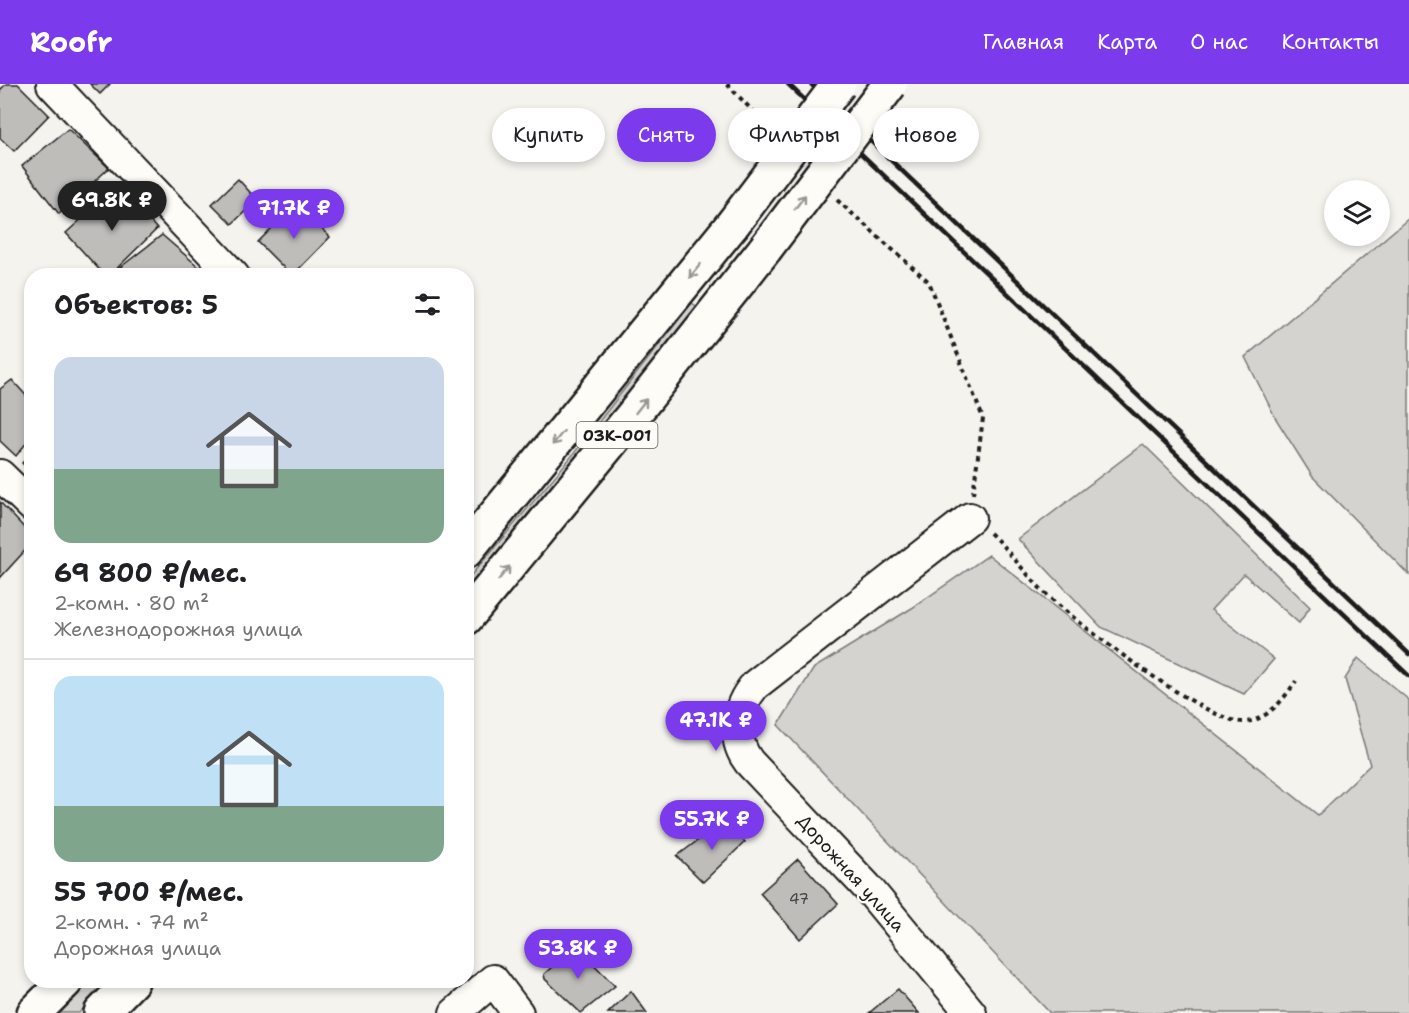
<!DOCTYPE html>
<html lang="ru">
<head>
<meta charset="utf-8">
<style>
	:root { --surface:#fff; --page:#f6f6f6; --text:#202124; --muted:#757577; --line:#e0e0e0; --accent:#7c3aed }
	body { margin:0; font-family:"Shantell Sans",sans-serif; background:var(--page); color:var(--text); height:100vh; display:flex; flex-direction:column; font-size:22px; white-space:nowrap }
	* { box-sizing:border-box; margin:0 }
	p { font-size:20px; color:var(--muted) }
	.icon { flex:none; width:33px; height:33px; fill:none; stroke:currentColor; stroke-width:2; stroke-linecap:round; stroke-linejoin:round }
	.map { position:relative; flex:1; overflow:hidden }
	.side { position:absolute; left:24px; top:184px; width:450px; height:720px; display:flex; flex-direction:column; background:var(--surface); border-radius:24px; box-shadow:0 3px 9px #0003 }
	.side>* { flex:none }
	.guide { position:absolute; left:492px; top:24px; width:570px; height:54px; display:flex; gap:12px }
	.tools { position:absolute; left:1324px; top:96px; display:grid; gap:12px }
	.tools a { display:grid; place-items:center; width:66px; height:66px; border-radius:50%; background:var(--surface); box-shadow:0 3px 9px #0003; font-size:30px }
	.price { position:absolute; translate:-50% -51px; padding:0 14px; border-radius:21px; background:var(--accent); color:#fff; font-size:20px; line-height:39px; filter:drop-shadow(0 2px 3px #0008) }
	.price::after { content:''; position:absolute; left:50%; top:36px; width:18px; height:14px; margin-left:-9px; background:inherit; clip-path:polygon(0 0,100% 0,50% 100%) }
	.price.current { background:#222; color:#fff }
	ul { padding:0; list-style:none }
	li { display:grid; align-content:center; gap:12px; height:318px; padding:0 30px }
	li+li { border-top:2px solid var(--line) }
	li span { display:grid; place-items:center; height:186px; border-radius:18px; color:#555 }
	li>.icon { margin-inline-start:auto }
	span .icon { width:108px; height:108px; fill:#fffc; stroke-width:1 }
	li b { font-size:26px }
	h2 { display:flex; justify-content:space-between; align-items:center; height:72px; padding:0 30px; font-size:26px }
	.pill { padding:0 21px; border-radius:27px; background:var(--surface); box-shadow:0 3px 9px #0003; font-size:21px; line-height:54px }
	.pill.current { background:var(--accent); color:#fff }
	header { display:flex; align-items:center; gap:36px; box-sizing:border-box; height:84px; padding:0 30px; background:var(--accent); color:#fff }
	header strong { font-size:28px }
	nav { display:flex; gap:33px; margin-inline-start:auto; font-size:21px }
	.map>svg:first-child { display:block }
</style>
</head>
<body>
<header>
<strong>Roofr</strong>
<nav><a>Главная</a><a>Карта</a><a>О нас</a><a>Контакты</a></nav>
</header>
<div class="map">
<svg width="1409" height="929" viewBox="0 0 1409 929">
	<rect width="100%" height="100%" fill="#f4f3ee"/>
	<filter id="ink" filterUnits="userSpaceOnUse"><feTurbulence type="fractalNoise" baseFrequency=".0167" numOctaves="2"/><feDisplacementMap in="SourceGraphic" scale="12" xChannelSelector="R" yChannelSelector="G"/><feConvolveMatrix kernelMatrix="1 2 1 2 8 2 1 2 1" color-interpolation-filters="sRGB"/></filter>
	<g filter="url(#ink)">
		<!-- green -->
		<g fill="#d4d3cf" stroke="#787876" stroke-width="1.5">
			<polygon points="1409,134 1409,491 1312,392 1276,335 1245,273"/>
			<polygon points="692,219 702,226 467,515 467,496 571,373"/>
			<polygon points="1143,360 1310,523 1299,539 1244,490 1211,526 1274,575 1244,610 1101,543 1018,455"/>
			<polygon points="989,471 1318,731 1370,681 1345,595 1358,574 1409,616 1409,929 1050,929 778,641 814,584 912,524"/>
			<polygon points="91,897 111,897 79,929 60,929"/>
		</g>
		<!-- building -->
		<g fill="#bebdba" stroke="#1c1c1c" stroke-width="1.5">
			<polygon points="6,0 18,0 49,31 14,67 0,54 0,6"/>
			<polygon points="90,0 110,0 100,10"/>
			<polygon points="68,45 109,84 59,130 22,82"/>
			<polygon points="238,95 257,116 232,140 212,120"/>
			<polygon points="118,102 157,145 109,192 105,192 66,149"/>
			<polygon points="296,120 330,153 292,192 258,158"/>
			<polygon points="162,151 199,183 191,192 116,192 113,189"/>
			<polygon points="12,296 32,318 32,352 16,372 0,357 0,305"/>
			<polygon points="32,369 32,389 22,379"/>
			<polygon points="0,418 32,452 32,459 0,494"/>
			<polygon points="725,736 745,758 703,798 677,772"/>
			<polygon points="798,775 838,820 800,855 760,809"/>
			<polygon points="576,862 615,902 581,929 545,895 544,890"/>
			<polygon points="898,905 919,929 869,929"/>
			<polygon points="631,907 647,929 608,929"/>
		</g>
		<g fill="none" stroke-linecap="round" stroke-linejoin="round">
			<!-- minor casing -->
			<g stroke="#1c1c1c" stroke-width="34">
				<g id="minor">
					<polyline points="52,0 234,192"/>
					<polyline points="0,391 32,422"/>
					<path d="M970,434L755,601C736,623 731,655 749,678L867,803L971,929"/>
					<polyline points="455,929 493,896 518,929"/>
				</g>
			</g>
			<!-- major casing -->
			<g stroke="#1c1c1c" stroke-width="38">
				<g id="major">
					<polyline points="466,467 732,141"/>
					<polyline points="466,534 633,331 765,165"/>
					<polyline points="34,929 66,897"/>
					<polyline points="101,929 132,897"/>
				</g>
			</g>
			<!-- path -->
			<g stroke="#1c1c1c" stroke-width="4" stroke-dasharray="4.5 4.5" stroke-linecap="butt">
				<polyline points="727,0 770,45"/>
				<polyline points="837,116 929,198 983,334 973,410"/>
				<path d="M990,449C1009,467 1024,488 1043,507C1071,535 1208,640 1244,638C1267,637 1284,615 1296,597"/>
			</g>
			<!-- minor -->
			<use href="#minor" stroke="#fdfcf7" stroke-width="30"/>
			<!-- major -->
			<use href="#major" stroke="#fdfcf7" stroke-width="33"/>
			<!-- rail -->
			<g stroke="#1c1c1c" stroke-width="4.5">
				<polyline points="788,0 1409,592"/>
				<polyline points="811,0 1409,570"/>
			</g>
			<!-- major-bridge casing -->
			<g stroke="#1c1c1c" stroke-width="38" stroke-linecap="butt">
				<g id="major-bridge">
					<polyline points="732,141 839,0"/>
					<polyline points="765,165 890,0"/>
				</g>
			</g>
			<!-- major-bridge -->
			<use href="#major-bridge" stroke="#fdfcf7" stroke-width="33"/>
		</g>
		<!-- one-way arrows -->
		<defs><path id="oneway-shaft" d="M-6 0H5M1.5-3L5.5 0L1.5 3" fill="none" stroke-width="1.6" stroke-linecap="round" stroke-linejoin="round" transform="scale(1.5)"/></defs>
		<g stroke="#989794">
			<use href="#oneway-shaft" transform="translate(800 118) rotate(-53)"/>
			<use href="#oneway-shaft" transform="translate(695 187) rotate(129)"/>
			<use href="#oneway-shaft" transform="translate(641 322) rotate(-52)"/>
			<use href="#oneway-shaft" transform="translate(558 354) rotate(129)"/>
			<use href="#oneway-shaft" transform="translate(504 489) rotate(-51)"/>
		</g>
	</g>
	<g text-anchor="middle" stroke-width="4.5" stroke-linejoin="round" paint-order="stroke">
		<!-- number labels -->
		<g font-size="15" fill="#444">
			<text x="799" y="820">47</text>
		</g>
		<!-- shield labels -->
		<rect fill="#fdfcf7" stroke="#605f5e" stroke-width="1.5" x="576.5" y="338" width="81" height="26" rx="4.5"/>
		<g font-size="16" font-weight="bold" fill="#1c1c1c">
			<text x="617" y="357">03К-001</text>
		</g>
		<!-- street labels -->
		<g font-size="18" fill="#1c1c1c" stroke="#fdfcf7">
			<text transform="translate(851 789) rotate(48)" y="6">Дорожная улица</text>
		</g>
	</g>
</svg>
<div class="tools">
<a><svg class="icon" aria-label="layers" viewBox="0 0 24 24"><path d="M12 4l9 5-9 5-9-5zM3 14l9 5 9-5"/></svg></a>
</div>
<b class="price current" style="left:112px;top:148px">69.8K ₽</b>
<b class="price" style="left:294px;top:156px">71.7K ₽</b>
<b class="price" style="left:716px;top:668px">47.1K ₽</b>
<b class="price" style="left:712px;top:767px">55.7K ₽</b>
<b class="price" style="left:578px;top:896px">53.8K ₽</b>
<div class="guide">
<a class="pill">Купить</a>
<a class="pill current">Снять</a>
<a class="pill">Фильтры</a>
<a class="pill">Новое</a>
</div>
<section class="side">
<h2>Объектов: 5<svg class="icon" aria-label="filters" viewBox="0 0 24 24"><path d="M4 7h16M4 17h16"/><circle cx="9" cy="7" r="2"/><circle cx="15" cy="17" r="2"/></svg></h2>
<ul>
<li><span style="background:linear-gradient(#c9d6e8 60%,#7fa58c 0)"><svg class="icon" aria-label="home" viewBox="0 0 24 24"><path d="M3 11l9-7 9 7M6 9v11h12V9"/></svg></span><div><b>69 800 ₽/мес.</b><p>2-комн. · 80 m²</p><p>Железнодорожная улица</p></div></li>
<li><span style="background:linear-gradient(#bfe0f5 70%,#7fa58c 0)"><svg class="icon" aria-label="home" viewBox="0 0 24 24"><path d="M3 11l9-7 9 7M6 9v11h12V9"/></svg></span><div><b>55 700 ₽/мес.</b><p>2-комн. · 74 m²</p><p>Дорожная улица</p></div></li>
</ul>
</section>
</div>
</body>
</html>
